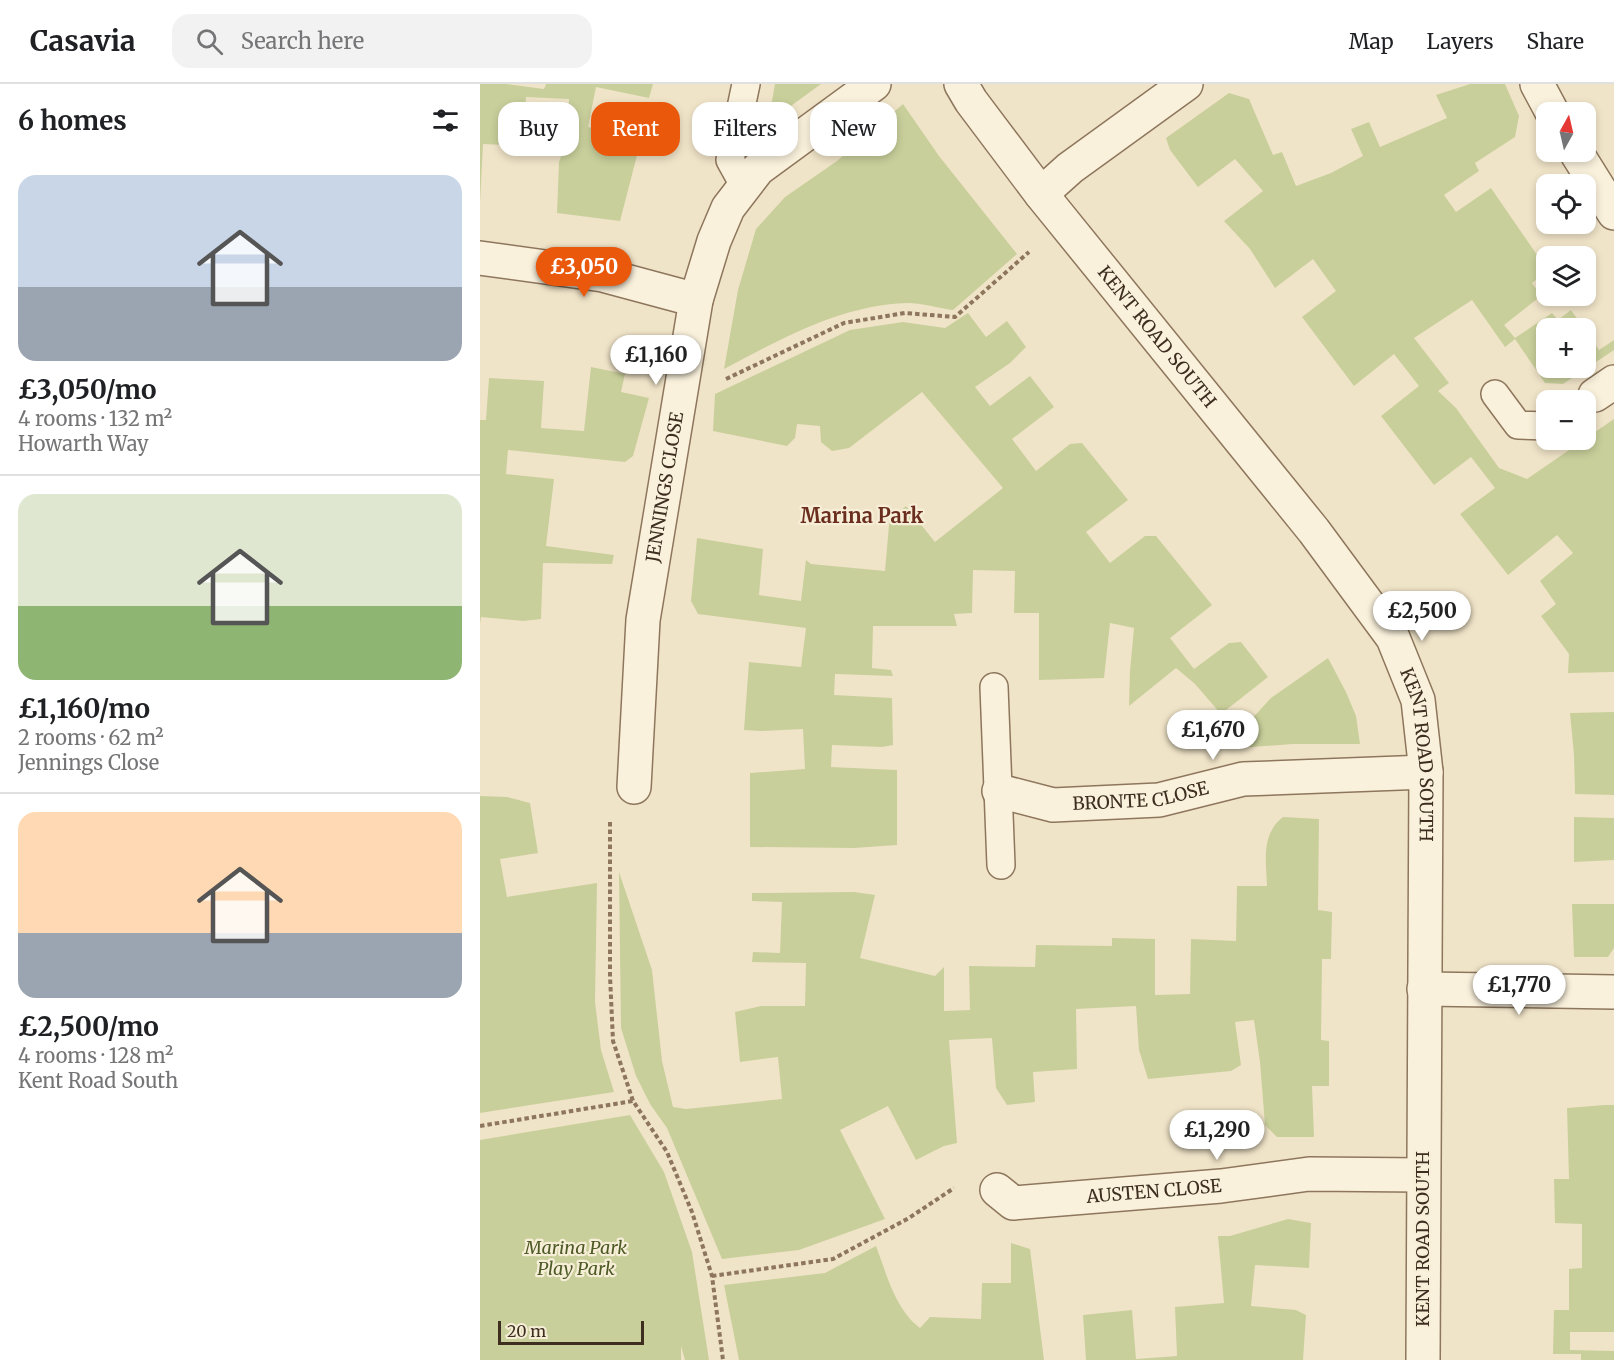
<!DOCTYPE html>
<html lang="en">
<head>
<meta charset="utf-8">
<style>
	:root { --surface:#fff; --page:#f2f2f2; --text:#202124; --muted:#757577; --line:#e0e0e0; --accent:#ea580c }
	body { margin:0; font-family:Merriweather,serif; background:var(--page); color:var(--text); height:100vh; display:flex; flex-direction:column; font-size:22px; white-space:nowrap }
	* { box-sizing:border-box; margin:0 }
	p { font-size:20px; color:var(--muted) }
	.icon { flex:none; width:33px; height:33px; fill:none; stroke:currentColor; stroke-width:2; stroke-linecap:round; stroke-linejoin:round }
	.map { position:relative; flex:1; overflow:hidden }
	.panel { display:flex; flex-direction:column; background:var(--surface); width:480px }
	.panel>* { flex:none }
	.top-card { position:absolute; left:18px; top:18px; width:570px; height:54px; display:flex; gap:12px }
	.needle { width:39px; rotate:8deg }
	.fabs { position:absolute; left:1056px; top:18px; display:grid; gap:12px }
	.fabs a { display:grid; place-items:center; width:60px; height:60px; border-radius:12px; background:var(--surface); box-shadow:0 3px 9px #0003; font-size:30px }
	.scale { position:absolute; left:18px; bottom:15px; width:146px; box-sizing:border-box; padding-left:6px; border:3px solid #3d2e20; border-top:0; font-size:16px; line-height:21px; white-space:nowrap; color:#3d2e20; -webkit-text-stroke:4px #f7eed8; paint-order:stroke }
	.price { position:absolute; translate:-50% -51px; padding:0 14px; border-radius:21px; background:#fff; color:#222; font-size:20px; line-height:39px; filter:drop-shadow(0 2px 3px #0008) }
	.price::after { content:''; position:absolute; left:50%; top:36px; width:18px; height:14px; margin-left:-9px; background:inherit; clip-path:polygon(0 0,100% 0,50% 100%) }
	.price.on { background:var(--accent); color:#fff }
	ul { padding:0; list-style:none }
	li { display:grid; align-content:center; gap:12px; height:318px; padding:0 18px }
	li+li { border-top:2px solid var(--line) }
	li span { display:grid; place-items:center; height:186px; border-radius:18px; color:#555 }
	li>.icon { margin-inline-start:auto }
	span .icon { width:108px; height:108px; fill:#fffc; stroke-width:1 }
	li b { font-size:26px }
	h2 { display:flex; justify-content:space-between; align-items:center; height:72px; padding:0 18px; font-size:26px }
	.pill { padding:0 21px; border-radius:18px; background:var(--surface); box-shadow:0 3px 9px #0003; font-size:21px; line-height:54px }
	.pill.on { background:var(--accent); color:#fff }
	header { display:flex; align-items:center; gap:36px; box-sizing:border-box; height:84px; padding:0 30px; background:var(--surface); border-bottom:2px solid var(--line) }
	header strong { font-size:28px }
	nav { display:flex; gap:33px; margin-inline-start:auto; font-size:21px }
	.search { width:420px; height:54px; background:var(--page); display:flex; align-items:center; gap:15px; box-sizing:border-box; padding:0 21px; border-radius:18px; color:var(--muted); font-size:22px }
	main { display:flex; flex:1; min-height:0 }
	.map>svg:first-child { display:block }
</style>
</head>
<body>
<header>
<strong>Casavia</strong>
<div class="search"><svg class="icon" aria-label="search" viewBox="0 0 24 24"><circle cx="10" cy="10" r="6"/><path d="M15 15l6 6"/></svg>Search here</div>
<nav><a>Map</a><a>Layers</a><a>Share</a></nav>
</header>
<main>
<section class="panel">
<h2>6 homes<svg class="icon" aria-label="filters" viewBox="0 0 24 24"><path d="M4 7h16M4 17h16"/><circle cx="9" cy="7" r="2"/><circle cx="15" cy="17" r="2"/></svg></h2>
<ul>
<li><span style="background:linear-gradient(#c9d6e8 60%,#9aa5b1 0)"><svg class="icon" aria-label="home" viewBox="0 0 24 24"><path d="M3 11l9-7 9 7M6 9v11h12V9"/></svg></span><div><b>£3,050/mo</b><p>4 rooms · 132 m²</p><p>Howarth Way</p></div></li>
<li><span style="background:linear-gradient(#dfe7d0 60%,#8fb573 0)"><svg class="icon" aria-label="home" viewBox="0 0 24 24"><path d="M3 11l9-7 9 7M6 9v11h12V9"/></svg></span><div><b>£1,160/mo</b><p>2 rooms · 62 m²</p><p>Jennings Close</p></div></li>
<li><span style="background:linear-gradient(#ffd9b3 65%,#9aa5b1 0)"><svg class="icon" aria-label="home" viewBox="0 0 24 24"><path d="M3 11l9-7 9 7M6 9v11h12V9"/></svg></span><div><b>£2,500/mo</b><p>4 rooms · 128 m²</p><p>Kent Road South</p></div></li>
</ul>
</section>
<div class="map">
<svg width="1134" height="1276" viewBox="0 0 1134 1276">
	<rect width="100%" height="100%" fill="#f0e4c8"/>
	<!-- green -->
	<g fill="#c9cf9b">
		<polygon points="0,0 26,0 64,5 66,0 173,0 169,14 116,3 108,43 161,56 140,137 77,129 79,78 87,57 89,15 46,13 43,54 44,62 3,60 0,119"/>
		<polygon points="295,0 341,0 297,32 289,34"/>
		<polygon points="990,0 1025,0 1039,32 1035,53 995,79 999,87 964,111 976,128 1011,104 1066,184 1066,188 1052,199 1061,212 1024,241 1035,254 1072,229 1078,236 1091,226 1104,244 1066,244 1066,284 1106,284 1106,247 1119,266 1134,256 1134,266 1083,300 1065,299 1035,255 1025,263 992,216 934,254 969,299 958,307 976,324 1019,384 1047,395 1134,335 1134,588 1088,589 1089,570 1061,532 1076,520 1060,497 1093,469 1077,451 1028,491 980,430 1015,404 991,373 954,401 901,332 939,302 914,270 874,302 822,233 856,207 833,175 795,204 770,165 744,137 783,107 755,75 718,103 690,66 686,54 749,9 769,15 793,71 802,68 816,102 851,89 883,72 871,45 889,38 900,63 967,34 956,11"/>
		<path d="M423,20L459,72L537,170L473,226C458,224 442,219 427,219C361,221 301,255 244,285L258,206L276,145L305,113L357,77Z"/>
		<polygon points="488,229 506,253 527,237 546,263 530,279 495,303 510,322 550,292 574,323 532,355 556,387 590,360 602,359 648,416 606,448 630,479 665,452 676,452 732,521 690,554 714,585 749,559 761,558 788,593 741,630 715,600 696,584 649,622 650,587 654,544 630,539 624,594 559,596 559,529 534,529 535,487 493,486 492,529 474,530 477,542 393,542 392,584 411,586 413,592 355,590 354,611 412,614 413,661 402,663 352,661 351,683 417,686 417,761 374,764 270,763 270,689 325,685 323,645 281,647 264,646 269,578 321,583 326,544 218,530 211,517 217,454 283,465 279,511 321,517 326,476 331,480 405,487 410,430 417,430 426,422 455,458 523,404 442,308 369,364 352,367 341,358 340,342 317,340 315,354 307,362 233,347 235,310 370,246 423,238 465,244"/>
		<polygon points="111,283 145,290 141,308 169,314 153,372 145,378 28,366 26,390 74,395 66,462 134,471 132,480 63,479 61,535 43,537 1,533 0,540 0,336 6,336 9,294 64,297 61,344 104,347"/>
		<polygon points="848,574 866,608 876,632 880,660 813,660 757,664 765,642 791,614"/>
		<polygon points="1134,628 1134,711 1095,710 1094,671 1090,629"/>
		<polygon points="0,712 27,713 50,719 58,769 20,775 27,813 117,799 115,918 121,966 134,1008 0,1029"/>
		<path d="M803,733L839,735L838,826L852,828L851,875H842L841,956L849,957V1002H832L834,1053H797L785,1041L780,978L774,936L755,938L761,981L751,987L668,995L659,966L656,922L596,925L597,985L553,988L555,1018L527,1021L516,1004L512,954L469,956L477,1059L464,1062L436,1076L408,1022L360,1046L405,1135L319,1166L242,1175L187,1044L170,1020L156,992L141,944L139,788L172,886L182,977L193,1023L206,1025L302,1015L298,973L260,978L255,928L281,922H325L326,879L272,878L273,868L300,869L302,818L272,817V809L374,808L395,811L380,874L455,892L464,883V927L490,926L489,882L555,883L556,861L632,862V854L675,855V911L710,910L711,855L756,857L757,802H787C786,776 781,750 803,733Z"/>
		<polygon points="1094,733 1134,734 1134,776 1094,778"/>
		<polygon points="1092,820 1134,820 1134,864 1128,873 1094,873"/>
		<polygon points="1125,1021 1134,1021 1134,1248 1090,1248 1090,1266 1134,1267 1134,1276 1101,1276 1101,1270 1073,1270 1074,1226 1089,1226 1089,1185 1102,1184 1102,1140 1075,1139 1074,1095 1089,1095 1087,1024"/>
		<polygon points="150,1031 184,1088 212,1168 229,1276 205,1276 201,1262 201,1276 0,1276 0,1056"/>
		<polygon points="808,1135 831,1139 829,1184 775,1181 771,1222 816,1226 826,1231 823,1276 606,1276 603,1231 652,1226 656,1275 697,1272 695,1223 744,1219 738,1152 750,1152"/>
		<path d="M531,1159L550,1165L564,1276H259L244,1201L345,1189L396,1162C407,1191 415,1225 440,1244L450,1233L501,1235L502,1199H531Z"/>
	</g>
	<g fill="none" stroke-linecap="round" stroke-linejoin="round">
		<!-- lane casing -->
		<g stroke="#8d765c" stroke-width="30">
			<g id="lane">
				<polyline points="265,103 250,76 266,0"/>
				<polyline points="1015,310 1038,341 1066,342"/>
				<polyline points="514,603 521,781"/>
			</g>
		</g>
		<!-- street casing -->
		<g stroke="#8d765c" stroke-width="36">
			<g id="street">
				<path id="s1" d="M481,0L491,17L561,110L834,447L913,554L938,616L946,688L943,1276"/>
				<polyline points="1057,0 1072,28"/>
				<polyline points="1096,68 1134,129"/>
				<polyline points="561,110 590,84 706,0"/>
				<polyline points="0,174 123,191 216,216"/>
				<polyline points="1115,311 1134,298"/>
				<path id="s2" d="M154,703L163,536L216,216L234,157L248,124L278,85L394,0"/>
				<path id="s3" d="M519,707L573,721L679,716L763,695L946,688"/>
				<polyline points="944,905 1134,908"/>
				<path id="s4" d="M517,1106L533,1119L741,1102L829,1090L943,1091"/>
			</g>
		</g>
		<!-- path -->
		<g stroke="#8d765c" stroke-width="4" stroke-dasharray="4.5 3" stroke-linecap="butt">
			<polyline points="246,295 364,239 425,229 475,233 549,168"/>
			<polyline points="130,738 130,892 133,957 153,1017 187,1068 212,1128 232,1192 243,1276"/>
			<polyline points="0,1042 153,1017"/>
			<polyline points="232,1192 353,1175 429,1134 474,1104"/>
		</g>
		<!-- lane -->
		<use href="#lane" stroke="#faf1dc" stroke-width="27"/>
		<!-- street -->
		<use href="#street" stroke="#faf1dc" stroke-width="33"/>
	</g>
	<g text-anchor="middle" stroke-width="4.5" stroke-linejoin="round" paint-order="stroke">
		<!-- street labels -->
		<g font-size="18" fill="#3d2e20" stroke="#f7eed8">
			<text dy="6" stroke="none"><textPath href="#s1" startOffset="320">KENT ROAD SOUTH</textPath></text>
			<text dy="6" stroke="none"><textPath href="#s2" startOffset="302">JENNINGS CLOSE</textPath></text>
			<text dy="6" stroke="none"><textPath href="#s1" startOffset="824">KENT ROAD SOUTH</textPath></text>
			<text dy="6" stroke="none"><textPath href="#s3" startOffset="144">BRONTE CLOSE</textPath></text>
			<text dy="6" stroke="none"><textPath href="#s4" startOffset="162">AUSTEN CLOSE</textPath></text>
			<text transform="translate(943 1155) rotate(-90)" y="6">KENT ROAD SOUTH</text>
		</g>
		<!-- park labels -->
		<g font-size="18" font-style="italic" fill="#4d5a26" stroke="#f7eed8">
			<text x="96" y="1170">Marina Park<tspan x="96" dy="21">Play Park</tspan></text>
		</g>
		<!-- neighbourhood labels -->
		<g font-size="20" font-weight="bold" fill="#6b2e1e" stroke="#f7eed8">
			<text x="382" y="439">Marina Park</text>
		</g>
	</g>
</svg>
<div class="fabs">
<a><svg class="needle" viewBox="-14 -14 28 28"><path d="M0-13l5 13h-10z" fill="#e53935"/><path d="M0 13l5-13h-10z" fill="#757577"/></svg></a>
<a><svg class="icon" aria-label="locate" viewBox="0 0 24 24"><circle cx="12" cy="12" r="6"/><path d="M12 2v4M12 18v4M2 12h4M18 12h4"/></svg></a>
<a><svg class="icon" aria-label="layers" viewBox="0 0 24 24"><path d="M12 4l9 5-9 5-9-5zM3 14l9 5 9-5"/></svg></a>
<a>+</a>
<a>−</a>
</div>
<div class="scale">20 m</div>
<b class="price on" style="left:104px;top:214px">£3,050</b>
<b class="price" style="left:176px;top:302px">£1,160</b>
<b class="price" style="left:942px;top:558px">£2,500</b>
<b class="price" style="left:733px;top:677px">£1,670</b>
<b class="price" style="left:1039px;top:932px">£1,770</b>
<b class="price" style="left:737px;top:1077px">£1,290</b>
<div class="top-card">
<a class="pill">Buy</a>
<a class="pill on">Rent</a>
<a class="pill">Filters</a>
<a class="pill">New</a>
</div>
</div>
</main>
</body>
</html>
